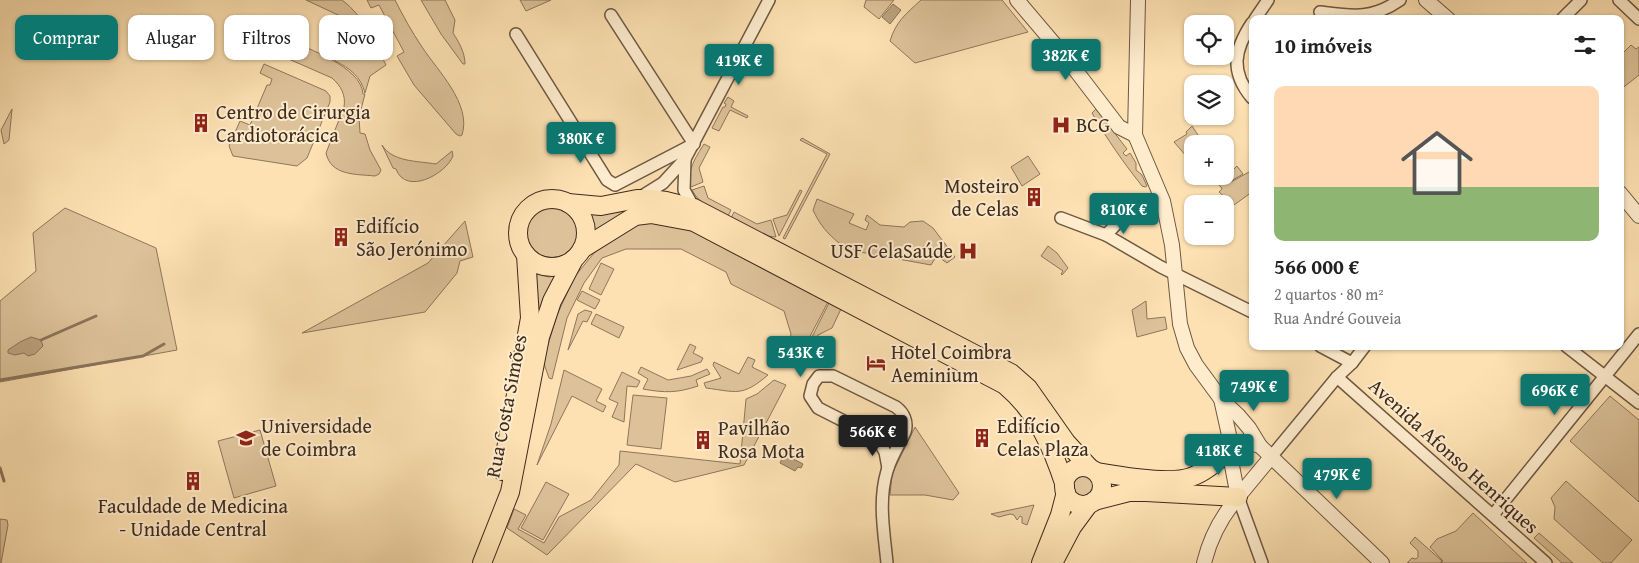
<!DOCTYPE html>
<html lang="pt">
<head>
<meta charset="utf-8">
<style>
	:root { --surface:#fff; --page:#f6f6f6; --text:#222; --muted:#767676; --line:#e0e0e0; --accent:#0f766e }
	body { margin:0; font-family:"Gentium Book Plus",serif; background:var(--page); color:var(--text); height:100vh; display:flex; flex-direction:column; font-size:19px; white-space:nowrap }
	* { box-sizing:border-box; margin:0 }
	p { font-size:16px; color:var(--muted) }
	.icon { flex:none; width:28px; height:28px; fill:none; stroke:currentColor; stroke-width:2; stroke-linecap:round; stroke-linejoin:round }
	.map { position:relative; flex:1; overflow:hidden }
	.details { position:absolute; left:1249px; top:15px; width:375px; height:335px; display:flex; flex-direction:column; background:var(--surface); border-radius:10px; box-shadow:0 1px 4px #0004 }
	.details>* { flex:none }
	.hud { position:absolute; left:15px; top:15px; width:475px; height:45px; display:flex; gap:10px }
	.buttons { position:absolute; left:1184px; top:15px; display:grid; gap:10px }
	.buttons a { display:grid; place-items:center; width:50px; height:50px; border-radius:10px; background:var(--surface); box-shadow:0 1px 4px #0004; font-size:25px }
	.price { position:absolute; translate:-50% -42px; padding:0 11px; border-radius:5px; background:var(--accent); color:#fff; font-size:16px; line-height:32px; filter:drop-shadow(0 1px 2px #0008) }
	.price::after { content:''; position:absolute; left:50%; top:30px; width:15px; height:11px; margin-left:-8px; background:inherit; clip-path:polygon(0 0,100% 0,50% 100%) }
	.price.current { background:#222; color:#fff }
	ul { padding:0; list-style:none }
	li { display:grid; align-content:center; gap:10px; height:265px; padding:0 25px }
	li+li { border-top:1px solid var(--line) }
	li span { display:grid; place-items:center; height:155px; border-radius:10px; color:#555 }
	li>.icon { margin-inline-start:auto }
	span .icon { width:90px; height:90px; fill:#fffc; stroke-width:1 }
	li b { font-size:21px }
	h2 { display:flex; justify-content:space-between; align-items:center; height:60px; padding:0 25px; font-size:21px }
	.pill { padding:0 18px; border-radius:10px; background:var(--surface); box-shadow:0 1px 4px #0004; font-size:18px; line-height:45px }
	.pill.current { background:var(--accent); color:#fff }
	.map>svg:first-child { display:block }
</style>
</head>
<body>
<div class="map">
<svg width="1639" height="563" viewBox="0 0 1639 563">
	<rect width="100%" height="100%" fill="#fde1b2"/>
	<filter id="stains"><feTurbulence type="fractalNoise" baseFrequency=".004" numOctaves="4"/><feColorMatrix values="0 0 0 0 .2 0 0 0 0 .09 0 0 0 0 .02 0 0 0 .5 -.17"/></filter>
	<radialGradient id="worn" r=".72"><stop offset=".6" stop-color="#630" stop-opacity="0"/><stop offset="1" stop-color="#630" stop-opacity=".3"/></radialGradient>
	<!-- green -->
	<g fill="#ddc299" stroke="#8e765c">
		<path d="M306,0H342C364,16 374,42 386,65L370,76L365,93C361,77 350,68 335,61L353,22Z"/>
		<path d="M367,0H395C403,16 412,32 422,47C437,70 472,104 462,135L460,136L456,134L414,85L397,56L404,52L379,5L371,8Z"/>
		<path d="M421,0H445L455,20L453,33C459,42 465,53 465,64H463L441,34Z"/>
		<polygon points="520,0 551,0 526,11"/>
		<polygon points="866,0 894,0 879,19 864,7"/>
		<path d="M921,0H1002L1028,32L915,63L890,41C896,21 906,14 921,0Z"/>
		<path d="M269,23L281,28L285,38C307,49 361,66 363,94H365L359,117L360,133L365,134L370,150L381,170L379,174L375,176C356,174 331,176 326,153L344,107C346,95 341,86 332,78L259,46Z"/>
		<polygon points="1631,45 1636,49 1639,47 1639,75 1620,90 1620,56"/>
		<polygon points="264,64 326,91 330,96 330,102 307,158 297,166 233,156 229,146 240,121 250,125 267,85 270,85 272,79 260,73"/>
		<polygon points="728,97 734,101 731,107 748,116 747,118 730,110 719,131 712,128 723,107 725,107 726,104 724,103"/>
		<polygon points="12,109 9,140 4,144 1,130"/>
		<path d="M1096,109L1127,149L1123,153L1126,156L1130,153L1136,163V170L1142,175L1147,186L1145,187L1142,186C1123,162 1107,139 1092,113Z"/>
		<polygon points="1192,126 1204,144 1192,144 1192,154 1187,157 1174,142 1187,134 1186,132"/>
		<polygon points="802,138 830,154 785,239 783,238 827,154 800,140"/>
		<path d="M704,144L710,147L699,168L703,182L691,187C686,171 696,157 704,144Z"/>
		<path d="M382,145C392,162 418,161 436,164L452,151L453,156C446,174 406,196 396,169L393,168Z"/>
		<polygon points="1225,154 1232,162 1226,168 1231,172 1237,166 1243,174 1231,181 1225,172"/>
		<polygon points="1028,156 1040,174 1022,186 1011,167"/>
		<polygon points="1249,172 1252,180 1252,192 1234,205 1219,192 1222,189 1221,187 1209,176 1225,176 1225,174 1231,182"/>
		<path d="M704,186L708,198L731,210L728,216C714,209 699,204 692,190Z"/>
		<polygon points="800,190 802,191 779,236 773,219 787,215"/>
		<path d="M817,199L854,214L849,223L866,230L869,223L865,220L867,215L880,225L904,227L910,222L923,221L933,228L955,257L947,263L923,246L922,247L936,257L931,265L860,252L857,257C837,241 824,234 813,210Z"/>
		<circle cx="551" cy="234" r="27"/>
		<polygon points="65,208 156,248 177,350 0,382 0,301 36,271 33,233"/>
		<polygon points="585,210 598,211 600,215 630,210 592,237 592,225"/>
		<polygon points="734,212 757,224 771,220 776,237 766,236 731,218"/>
		<polygon points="465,221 473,257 460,261 457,273 425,312 302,333 428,263"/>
		<polygon points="652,223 683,227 828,302 796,363 786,357 791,334 784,311 731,284 726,272 681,249 626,249 602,258 584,283 567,318 552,379 549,378 543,361 557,315 575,276 595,252 609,242 640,224"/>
		<polygon points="1048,246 1057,253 1068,268 1062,275 1061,274 1063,271 1041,256"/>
		<polygon points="601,263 614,269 601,295 589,289"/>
		<polygon points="531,273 549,277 560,274 541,317 534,317"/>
		<polygon points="582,291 600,300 595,309 577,300"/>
		<polygon points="1146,301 1147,319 1165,317 1167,329 1137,337 1132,310"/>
		<polygon points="829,303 841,309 832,328 818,335 810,351 806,349"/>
		<polygon points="585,310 592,312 587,322 583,321 568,350 578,314"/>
		<polygon points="596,314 624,327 619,338 591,324"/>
		<polygon points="690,344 696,347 693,353 703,358 701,362 677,370"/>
		<path d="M748,357L755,360L752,367L768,375C742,397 737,392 706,388L704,383L721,378L713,365L714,362L739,374Z"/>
		<path d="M641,367L668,380L691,376L707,369L710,374L696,380L698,386C677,393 665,393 643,389L648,379L638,373Z"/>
		<polygon points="564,370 602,389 596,401 606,406 603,412 572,396 537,465 551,424"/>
		<polygon points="622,372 640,381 637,387 627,386 624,422 612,417 618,403 609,399"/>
		<polygon points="774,380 786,385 744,465 675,482 636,464 547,555 507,528 514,509 526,515 518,529 544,543 559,517 591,500 619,465 620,451 740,464 746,399 757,394"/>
		<polygon points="633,395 667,398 661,449 627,445"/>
		<polygon points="1610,396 1639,420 1639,502 1570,441"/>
		<polygon points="915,427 959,493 953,500 925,495 890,495 892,474"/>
		<polygon points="260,430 276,486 234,498 218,441"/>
		<circle cx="1084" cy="485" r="13"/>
		<polygon points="1566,481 1632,540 1611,563 1603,563 1554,519 1555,507 1551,498"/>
		<polygon points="546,482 569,494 543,540 521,528"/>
		<polygon points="1034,505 1027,525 1022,523 1022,517 1020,516 1017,520 1014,515 1010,514 999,517 991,514"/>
		<polygon points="1473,513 1527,563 1441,563 1443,561 1430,547 1437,539 1456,531"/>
		<polygon points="0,519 7,520 8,525 1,563 0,563"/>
		<polygon points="1539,533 1573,563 1562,563 1534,538"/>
		<polygon points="1415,537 1442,561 1440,563 1407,563 1412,558 1416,559 1418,557 1418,551 1410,543"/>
	</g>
	<!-- water -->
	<g fill="#bca380" stroke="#8a7359">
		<polygon points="893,4 901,10 890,24 882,17"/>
		<polygon points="31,337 41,340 43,346 35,354 28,356 24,353 15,355 8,353 8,350 20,342"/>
		<polygon points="784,454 803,464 801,468 798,467 795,471 780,463"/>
	</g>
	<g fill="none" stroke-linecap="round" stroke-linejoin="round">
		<!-- stream -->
		<g stroke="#8a7359" stroke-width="3">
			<polyline points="41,340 96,316"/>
			<polyline points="0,380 143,356 164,344"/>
			<polyline points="0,468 4,481"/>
		</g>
		<!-- minor casing -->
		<g stroke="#6e5843" stroke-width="14">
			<g id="minor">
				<polyline points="1619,0 1639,19"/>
				<path d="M1320,12C1352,16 1371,20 1400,0"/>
				<polyline points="1255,19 1268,0"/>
				<polyline points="1562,19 1581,0"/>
				<path d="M1252,23C1234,50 1230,72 1252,98"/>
				<polyline points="516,34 607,180 615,185 694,144 611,15"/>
				<polyline points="685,159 684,190 694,208"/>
				<polyline points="639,198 663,183 685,159 769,0"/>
				<polyline points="1061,218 1106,235 1161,267 1252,312"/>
				<polyline points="1106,235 1124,216"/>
				<polyline points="1320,346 1352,363"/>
				<polyline points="1566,346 1639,403"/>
				<polyline points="1337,377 1546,563"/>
				<polyline points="877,438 885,452 888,468"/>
				<polyline points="1271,457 1337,377 1352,363 1365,346"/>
				<polyline points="1238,497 1262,563"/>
				<polyline points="1493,515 1639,334"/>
				<path d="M887,563C884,532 878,501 887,471C891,457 899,445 905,432C908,422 904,413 896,407L833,376H819L813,384L810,396L818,408L877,438L890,440L901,436L905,432"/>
			</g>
		</g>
		<!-- tertiary casing -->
		<g stroke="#6e5843" stroke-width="16">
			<g id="tertiary">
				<polyline points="1017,0 1067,59 1119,127 1135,135"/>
				<polyline points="1138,0 1135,135 1163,201 1172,245 1180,324 1187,348 1196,365 1221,399 1238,415 1249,428 1260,446"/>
				<polyline points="1426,0 1448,19"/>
				<polyline points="1620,193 1639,216"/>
				<polyline points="1221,399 1229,435 1229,450"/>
				<path d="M1271,457L1238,497L1229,450C1242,441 1245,441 1260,446L1382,563"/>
				<path d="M1204,563C1210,538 1221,517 1238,497"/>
			</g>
		</g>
		<!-- primary casing -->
		<g stroke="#3f2b1e" stroke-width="20">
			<g id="primary">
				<circle cx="552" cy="233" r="34"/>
				<polyline points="568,203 601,206 637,199 651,199 666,201 694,208 1011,373 1028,388 1066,442 1089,467"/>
				<path d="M582,249L635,216L651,214L694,222L1005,385C1037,412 1052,446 1065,486"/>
				<circle cx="1083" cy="486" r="19"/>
				<polyline points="502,471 530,318 526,255"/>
				<path d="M1097,472C1120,476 1170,485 1191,477C1206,472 1217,461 1229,450"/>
				<polyline points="1094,501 1129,492 1146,492 1238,497"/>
				<polyline points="482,563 510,492 540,337 552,301 574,259"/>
				<polyline points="1041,563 1060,515 1066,492"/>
				<polyline points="1053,563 1072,527 1089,504"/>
			</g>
		</g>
		<!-- minor -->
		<use href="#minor" stroke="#feeccd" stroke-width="11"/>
		<!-- tertiary -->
		<use href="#tertiary" stroke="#feeccd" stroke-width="14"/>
		<!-- primary -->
		<use href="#primary" stroke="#fde1b2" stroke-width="18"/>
	</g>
	<!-- icons -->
	<defs>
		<g id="building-bare" transform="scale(1.5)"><path d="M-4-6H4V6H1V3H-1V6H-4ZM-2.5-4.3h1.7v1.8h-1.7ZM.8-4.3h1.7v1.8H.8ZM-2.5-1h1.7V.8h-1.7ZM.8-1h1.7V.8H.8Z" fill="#8f2418" stroke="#feeccd" stroke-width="2.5" paint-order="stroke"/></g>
		<g id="hospital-bare" transform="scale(1.5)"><path d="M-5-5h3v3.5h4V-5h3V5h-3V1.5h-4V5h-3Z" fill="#8f2418" stroke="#feeccd" stroke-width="2.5" paint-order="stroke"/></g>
		<g id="hotel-bare" transform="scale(1.5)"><path d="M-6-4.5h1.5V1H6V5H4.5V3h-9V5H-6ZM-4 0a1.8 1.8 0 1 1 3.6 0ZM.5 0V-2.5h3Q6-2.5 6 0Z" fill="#8f2418" stroke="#feeccd" stroke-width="2.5" paint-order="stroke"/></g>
		<g id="university-bare" transform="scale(1.5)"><path d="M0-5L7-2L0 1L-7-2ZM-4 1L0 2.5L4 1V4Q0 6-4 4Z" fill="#8f2418" stroke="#feeccd" stroke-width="2.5" paint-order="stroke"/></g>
	</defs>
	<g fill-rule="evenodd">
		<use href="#building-bare" x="201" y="123"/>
		<use href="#hospital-bare" x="1061" y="125"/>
		<use href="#building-bare" x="1034" y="197"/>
		<use href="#building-bare" x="341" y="237"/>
		<use href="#hospital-bare" x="968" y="251"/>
		<use href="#hotel-bare" x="876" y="363"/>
		<use href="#university-bare" x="246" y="438"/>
		<use href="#building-bare" x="982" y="438"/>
		<use href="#building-bare" x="703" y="440"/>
		<use href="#building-bare" x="193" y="481"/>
	</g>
	<g text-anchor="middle" stroke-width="4" stroke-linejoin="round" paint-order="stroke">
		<!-- poi labels -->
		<g font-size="20" fill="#3f2b1e" stroke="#feeccd" text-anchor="start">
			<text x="216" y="119">Centro de Cirurgia<tspan x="216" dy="23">Cardiotorácica</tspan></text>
			<text x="1076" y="132">BCG</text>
			<text x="1019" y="193" text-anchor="end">Mosteiro<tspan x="1019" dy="23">de Celas</tspan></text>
			<text x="356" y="233">Edifício<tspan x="356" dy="23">São Jerónimo</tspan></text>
			<text x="953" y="258" text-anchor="end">USF CelaSaúde</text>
			<text x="891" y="359">Hotel Coimbra<tspan x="891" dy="23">Aeminium</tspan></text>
			<text x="261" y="433">Universidade<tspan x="261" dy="23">de Coimbra</tspan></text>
			<text x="997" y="433">Edifício<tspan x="997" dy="23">Celas Plaza</tspan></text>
			<text x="718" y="435">Pavilhão<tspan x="718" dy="23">Rosa Mota</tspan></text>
			<text x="193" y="513" text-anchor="middle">Faculdade de Medicina<tspan x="193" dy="23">- Unidade Central</tspan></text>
		</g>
		<!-- street labels -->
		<g font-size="20" fill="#3f2b1e" stroke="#feeccd">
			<text transform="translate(506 406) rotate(-79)" y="7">Rua Costa Simões</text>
			<text transform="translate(1454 456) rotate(42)" y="7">Avenida Afonso Henriques</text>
		</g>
	</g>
	<rect width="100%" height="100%" filter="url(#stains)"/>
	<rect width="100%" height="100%" fill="url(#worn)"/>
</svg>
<div class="buttons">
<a><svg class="icon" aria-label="locate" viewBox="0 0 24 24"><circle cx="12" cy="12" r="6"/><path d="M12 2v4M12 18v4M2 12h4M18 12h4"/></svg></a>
<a><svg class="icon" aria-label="layers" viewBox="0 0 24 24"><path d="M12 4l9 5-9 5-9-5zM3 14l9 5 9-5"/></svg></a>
<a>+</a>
<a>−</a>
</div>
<b class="price" style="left:1066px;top:81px">382K €</b>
<b class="price" style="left:739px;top:86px">419K €</b>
<b class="price" style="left:581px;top:164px">380K €</b>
<b class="price" style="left:1124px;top:235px">810K €</b>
<b class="price" style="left:801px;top:378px">543K €</b>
<b class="price" style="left:1254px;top:412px">749K €</b>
<b class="price" style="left:1555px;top:416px">696K €</b>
<b class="price current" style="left:873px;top:457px">566K €</b>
<b class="price" style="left:1219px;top:476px">418K €</b>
<b class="price" style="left:1337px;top:500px">479K €</b>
<div class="hud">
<a class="pill current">Comprar</a>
<a class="pill">Alugar</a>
<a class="pill">Filtros</a>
<a class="pill">Novo</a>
</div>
<section class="details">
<h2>10 imóveis<svg class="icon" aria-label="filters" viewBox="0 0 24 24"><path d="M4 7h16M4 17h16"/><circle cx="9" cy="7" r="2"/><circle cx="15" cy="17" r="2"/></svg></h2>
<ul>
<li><span style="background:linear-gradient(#ffd9b3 65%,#8fb573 0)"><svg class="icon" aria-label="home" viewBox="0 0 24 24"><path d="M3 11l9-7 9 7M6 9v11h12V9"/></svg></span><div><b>566 000 €</b><p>2 quartos · 80 m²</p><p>Rua André Gouveia</p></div></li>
</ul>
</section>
</div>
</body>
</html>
